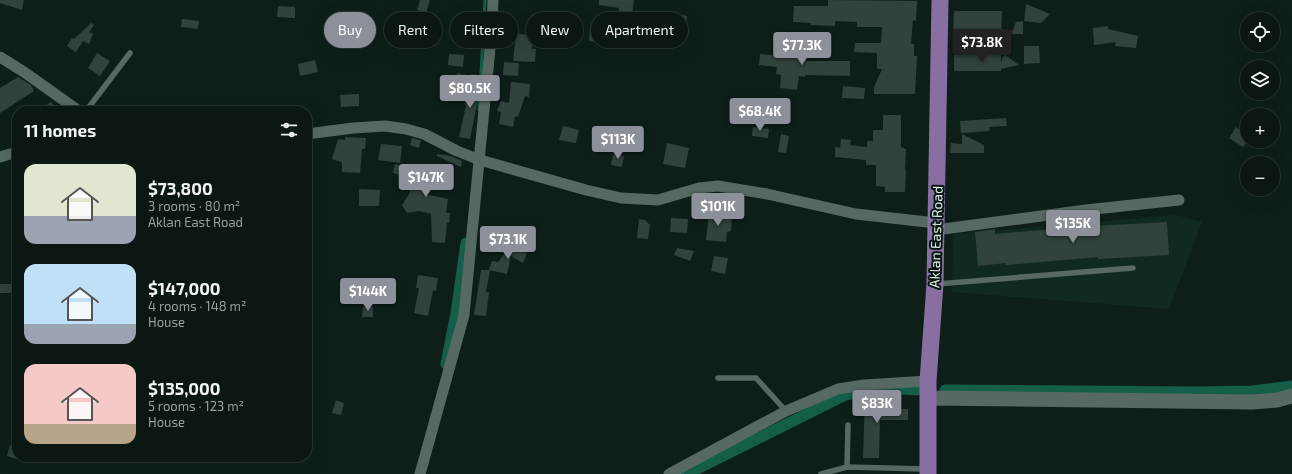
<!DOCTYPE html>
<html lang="en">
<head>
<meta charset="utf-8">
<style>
	:root { --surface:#0a1713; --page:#13201c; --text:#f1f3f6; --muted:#999fa0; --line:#2a3633; --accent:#8c9099 }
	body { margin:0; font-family:"Exo 2",sans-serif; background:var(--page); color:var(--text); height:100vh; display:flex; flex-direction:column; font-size:15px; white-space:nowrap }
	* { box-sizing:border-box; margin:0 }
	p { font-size:13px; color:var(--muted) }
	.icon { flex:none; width:22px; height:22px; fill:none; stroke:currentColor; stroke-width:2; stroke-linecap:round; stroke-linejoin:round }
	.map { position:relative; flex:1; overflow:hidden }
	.drawer { position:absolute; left:12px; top:106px; width:300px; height:356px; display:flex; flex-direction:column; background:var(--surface); border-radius:16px; box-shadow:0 4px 16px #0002,0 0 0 1px var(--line) }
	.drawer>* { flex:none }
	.guide { position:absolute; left:324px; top:12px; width:380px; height:36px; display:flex; gap:8px }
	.tools { position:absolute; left:1240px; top:12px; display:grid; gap:8px }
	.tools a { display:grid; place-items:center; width:40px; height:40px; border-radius:50%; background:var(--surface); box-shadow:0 4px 16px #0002,0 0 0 1px var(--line); font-size:20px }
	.price { position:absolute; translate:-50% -34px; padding:0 9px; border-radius:4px; background:var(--accent); color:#fff; font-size:13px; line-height:26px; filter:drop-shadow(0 1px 2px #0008) }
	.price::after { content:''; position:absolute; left:50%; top:24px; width:12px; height:9px; margin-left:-6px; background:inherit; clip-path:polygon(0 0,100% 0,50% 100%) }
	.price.selected { background:#222; color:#fff }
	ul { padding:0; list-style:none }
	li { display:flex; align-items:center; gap:12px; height:100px; padding:0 12px }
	li span { display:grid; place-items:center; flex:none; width:112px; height:80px; border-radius:12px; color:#555 }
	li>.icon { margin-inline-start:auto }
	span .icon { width:48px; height:48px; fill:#fffc; stroke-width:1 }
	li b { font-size:17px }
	h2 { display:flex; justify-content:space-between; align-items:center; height:48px; padding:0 12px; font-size:17px }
	.tag { padding:0 14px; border-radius:18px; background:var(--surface); box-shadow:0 4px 16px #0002,0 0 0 1px var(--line); font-size:14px; line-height:36px }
	.tag.selected { background:var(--accent); color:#fff }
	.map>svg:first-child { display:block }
</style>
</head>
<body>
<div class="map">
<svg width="1292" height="474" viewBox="0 0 1292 474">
	<rect width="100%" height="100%" fill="#0e1f19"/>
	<!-- built -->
	<polygon fill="#102a22" points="1176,215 1202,222 1169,309 952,292 953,234"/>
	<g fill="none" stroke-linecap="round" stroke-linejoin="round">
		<!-- stream -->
		<polyline stroke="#145e4a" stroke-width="3" points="479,110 485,0"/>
		<!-- canal -->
		<g stroke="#145e4a" stroke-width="11">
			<polyline points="446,364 456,313 466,243"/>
			<polyline points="945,390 1195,392 1252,391 1292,386"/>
			<path d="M687,474L845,395C868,391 893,387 917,390"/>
		</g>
	</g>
	<!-- building -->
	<g fill="#31433c">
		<polygon points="0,0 24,0 22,10 0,3"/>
		<polygon points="420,0 430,0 426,13 417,10"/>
		<polygon points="599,0 634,0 632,15 634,15 633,23 616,20 619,8 599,5"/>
		<polygon points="828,0 917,1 916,21 913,20 911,44 914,44 914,56 917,56 915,94 874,94 874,87 882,69 877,69 877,53 854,52 855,43 881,43 882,27 857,27 857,22 835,21 835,26 811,25 811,23 793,22 794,6 828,6"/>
		<polygon points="1026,4 1050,14 1041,23 1024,21"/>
		<polygon points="278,6 295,7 295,18 277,17"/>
		<polygon points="954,11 1002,11 1001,38 953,37"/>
		<polygon points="668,12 687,16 685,30 665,26"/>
		<polygon points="182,19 199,21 198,29 181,27"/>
		<polygon points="1023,21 1023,34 1011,34 1016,22"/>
		<polygon points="91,23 94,25 89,32 93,34 89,44 83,41 76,52 67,46 72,38 74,39"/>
		<polygon points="459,23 478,25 477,37 458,35"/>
		<polygon points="1108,26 1108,29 1138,36 1136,48 1115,46 1116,42 1094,45 1093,28"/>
		<polygon points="590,30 616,34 615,43 597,40 597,42 589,41"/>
		<polygon points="516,34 533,35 532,49 536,49 535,62 513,61"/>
		<polygon points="789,41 804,41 804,57 807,57 806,61 850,61 850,76 805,75 805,77 799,76 797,90 780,88 781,75 776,74 777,67 759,65 760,54 789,56"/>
		<polygon points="1024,46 1039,46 1040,63 1024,64"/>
		<polygon points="97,53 110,61 100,76 88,68"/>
		<polygon points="449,54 464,55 463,67 448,65"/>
		<polygon points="1001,54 1001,63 1004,54 1019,65 1001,69 1001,71 954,71 954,55"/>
		<polygon points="315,60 318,72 300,76 298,64"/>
		<polygon points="504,62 519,63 518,76 503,75"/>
		<polygon points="457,73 466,75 464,83 455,81"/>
		<polygon points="471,74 478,75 474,98 478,99 470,139 459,137 466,106 465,105 467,96 465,96 466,86 469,86"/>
		<polygon points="18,77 31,85 34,91 0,113 0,88"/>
		<polygon points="511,82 530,84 529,97 525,96 518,117 515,116 513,127 499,124 501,112 497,111 501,101 509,103"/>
		<polygon points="843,86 865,88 864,99 842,98"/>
		<polygon points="359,94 359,106 341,107 340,95"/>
		<polygon points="51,102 58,111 38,111"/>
		<polygon points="883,115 901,115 901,147 906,149 905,170 906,170 905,192 885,192 885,187 876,186 876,165 866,165 866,160 835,157 835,147 840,148 841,139 851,140 850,145 867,147 867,141 873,141 873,130 883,130"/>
		<polygon points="1006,118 1007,126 989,127 990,131 961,133 960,121"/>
		<polygon points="563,126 579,130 576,143 559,140"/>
		<polygon points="753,127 769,129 768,138 752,136"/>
		<polygon points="1236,127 1247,135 1247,142 1243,147 1229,138"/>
		<polygon points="781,134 789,136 786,153 778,152"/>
		<polygon points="962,134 984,145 984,153 950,153 951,143 962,144"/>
		<polygon points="345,137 366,138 365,149 362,149 360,173 342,172 342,162 332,159 338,139 345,140"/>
		<polygon points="412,138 421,140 419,148 410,145"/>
		<polygon points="667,143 689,148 685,168 663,164"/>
		<polygon points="381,144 402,146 400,163 378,160"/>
		<polygon points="437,154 451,156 462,161 461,167 437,156"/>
		<polygon points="613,154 624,156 622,167 611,165"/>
		<polygon points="395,164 416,169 417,164 442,170 439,181 429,179 424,194 448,199 446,213 450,213 449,223 447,223 445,243 432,242 431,214 419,211 407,213 402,205 409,194 412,184 402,181 404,176 393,173"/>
		<polygon points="359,189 380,190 379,206 359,206"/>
		<polygon points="709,212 729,214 729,218 732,218 731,231 727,232 726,242 706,240"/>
		<polygon points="671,218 688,219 687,233 670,232"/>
		<polygon points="639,219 645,220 650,225 648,239 637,238"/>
		<polygon points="1167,222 1169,255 1098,259 1098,257 1006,265 1006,263 978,266 975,232 995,229 995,234 1093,226"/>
		<polygon points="515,241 513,248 527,253 523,263 511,256 507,274 489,270 492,261 498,262"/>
		<polygon points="677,248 694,251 690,261 674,255"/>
		<polygon points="714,256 728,258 725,274 711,271"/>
		<polygon points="481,270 490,270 486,292 489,292 486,316 474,315"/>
		<polygon points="418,275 438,278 436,291 433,290 428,316 414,313 419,288 416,288"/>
		<rect x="0" y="284" width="12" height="9"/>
		<polygon points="363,307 373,307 373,317 362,317"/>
		<polygon points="865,396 882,396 881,409 908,409 908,420 880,420 879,458 863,458"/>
		<polygon points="336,400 344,403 341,415 332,413"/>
		<polygon points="10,445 17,448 17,459 7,456"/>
	</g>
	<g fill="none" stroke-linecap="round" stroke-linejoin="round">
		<!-- lane -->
		<g stroke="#566962" stroke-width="5.5">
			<polyline points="86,111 130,53"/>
			<polyline points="937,284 1133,268"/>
			<polyline points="718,378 756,378 786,411"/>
			<polyline points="847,467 848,425"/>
			<polyline points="821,474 847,467 925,469"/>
		</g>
		<!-- street -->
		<g stroke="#566962" stroke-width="11">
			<polyline points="0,57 24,72 79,111"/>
			<polyline points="307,134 353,128 385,126 406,129 424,134 457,151 480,160 586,190 621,198 658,200 699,188 718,186 767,194 856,214 936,223"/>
			<polyline points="0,157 17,152"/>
			<polyline points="936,230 1086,210 1179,200"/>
			<polyline points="420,474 464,315 492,28 493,0"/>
			<polyline points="669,474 786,411 838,389 864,385 928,381"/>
		</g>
		<!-- secondary -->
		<polyline stroke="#566962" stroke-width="15" points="928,398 1252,402 1277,400 1292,396"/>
		<!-- primary -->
		<polyline stroke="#886ea1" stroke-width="17" points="928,474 928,381 935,284 936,223 940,0"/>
	</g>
	<g text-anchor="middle" stroke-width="4" stroke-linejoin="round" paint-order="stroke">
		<!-- street labels -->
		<g font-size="14" fill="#e2ede9" stroke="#051610">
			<text transform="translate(936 237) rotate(-88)" y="5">Aklan East Road</text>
		</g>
	</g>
</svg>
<div class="tools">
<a><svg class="icon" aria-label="locate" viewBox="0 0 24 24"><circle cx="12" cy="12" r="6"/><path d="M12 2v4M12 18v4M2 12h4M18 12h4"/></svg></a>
<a><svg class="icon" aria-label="layers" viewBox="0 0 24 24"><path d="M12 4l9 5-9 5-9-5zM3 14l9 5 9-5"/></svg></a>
<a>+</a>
<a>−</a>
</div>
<b class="price selected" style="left:982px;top:63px">$73.8K</b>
<b class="price" style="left:802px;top:66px">$77.3K</b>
<b class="price" style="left:470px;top:109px">$80.5K</b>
<b class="price" style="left:760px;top:132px">$68.4K</b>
<b class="price" style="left:618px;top:160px">$113K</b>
<b class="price" style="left:426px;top:198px">$147K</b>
<b class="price" style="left:718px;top:227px">$101K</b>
<b class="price" style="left:1073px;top:244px">$135K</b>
<b class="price" style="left:508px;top:260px">$73.1K</b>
<b class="price" style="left:368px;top:312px">$144K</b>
<b class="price" style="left:877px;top:424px">$83K</b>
<div class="guide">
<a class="tag selected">Buy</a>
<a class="tag">Rent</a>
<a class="tag">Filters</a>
<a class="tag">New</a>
<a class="tag">Apartment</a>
</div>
<section class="drawer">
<h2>11 homes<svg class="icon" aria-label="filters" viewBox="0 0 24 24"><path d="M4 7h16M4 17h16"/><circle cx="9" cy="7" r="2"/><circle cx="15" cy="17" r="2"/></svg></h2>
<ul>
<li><span style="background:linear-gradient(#dfe7d0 65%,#9aa5b1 0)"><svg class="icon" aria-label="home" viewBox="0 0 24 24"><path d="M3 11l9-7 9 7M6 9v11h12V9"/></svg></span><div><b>$73,800</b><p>3 rooms · 80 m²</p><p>Aklan East Road</p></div></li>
<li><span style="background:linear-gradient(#bfe0f5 75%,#9aa5b1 0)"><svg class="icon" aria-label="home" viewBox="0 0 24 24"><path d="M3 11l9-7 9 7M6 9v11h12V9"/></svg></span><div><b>$147,000</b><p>4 rooms · 148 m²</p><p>House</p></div></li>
<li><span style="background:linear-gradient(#f6c9c9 75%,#b9a48a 0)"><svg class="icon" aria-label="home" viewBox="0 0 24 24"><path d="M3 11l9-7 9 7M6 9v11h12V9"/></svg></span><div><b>$135,000</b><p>5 rooms · 123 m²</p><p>House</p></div></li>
</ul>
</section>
</div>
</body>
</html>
